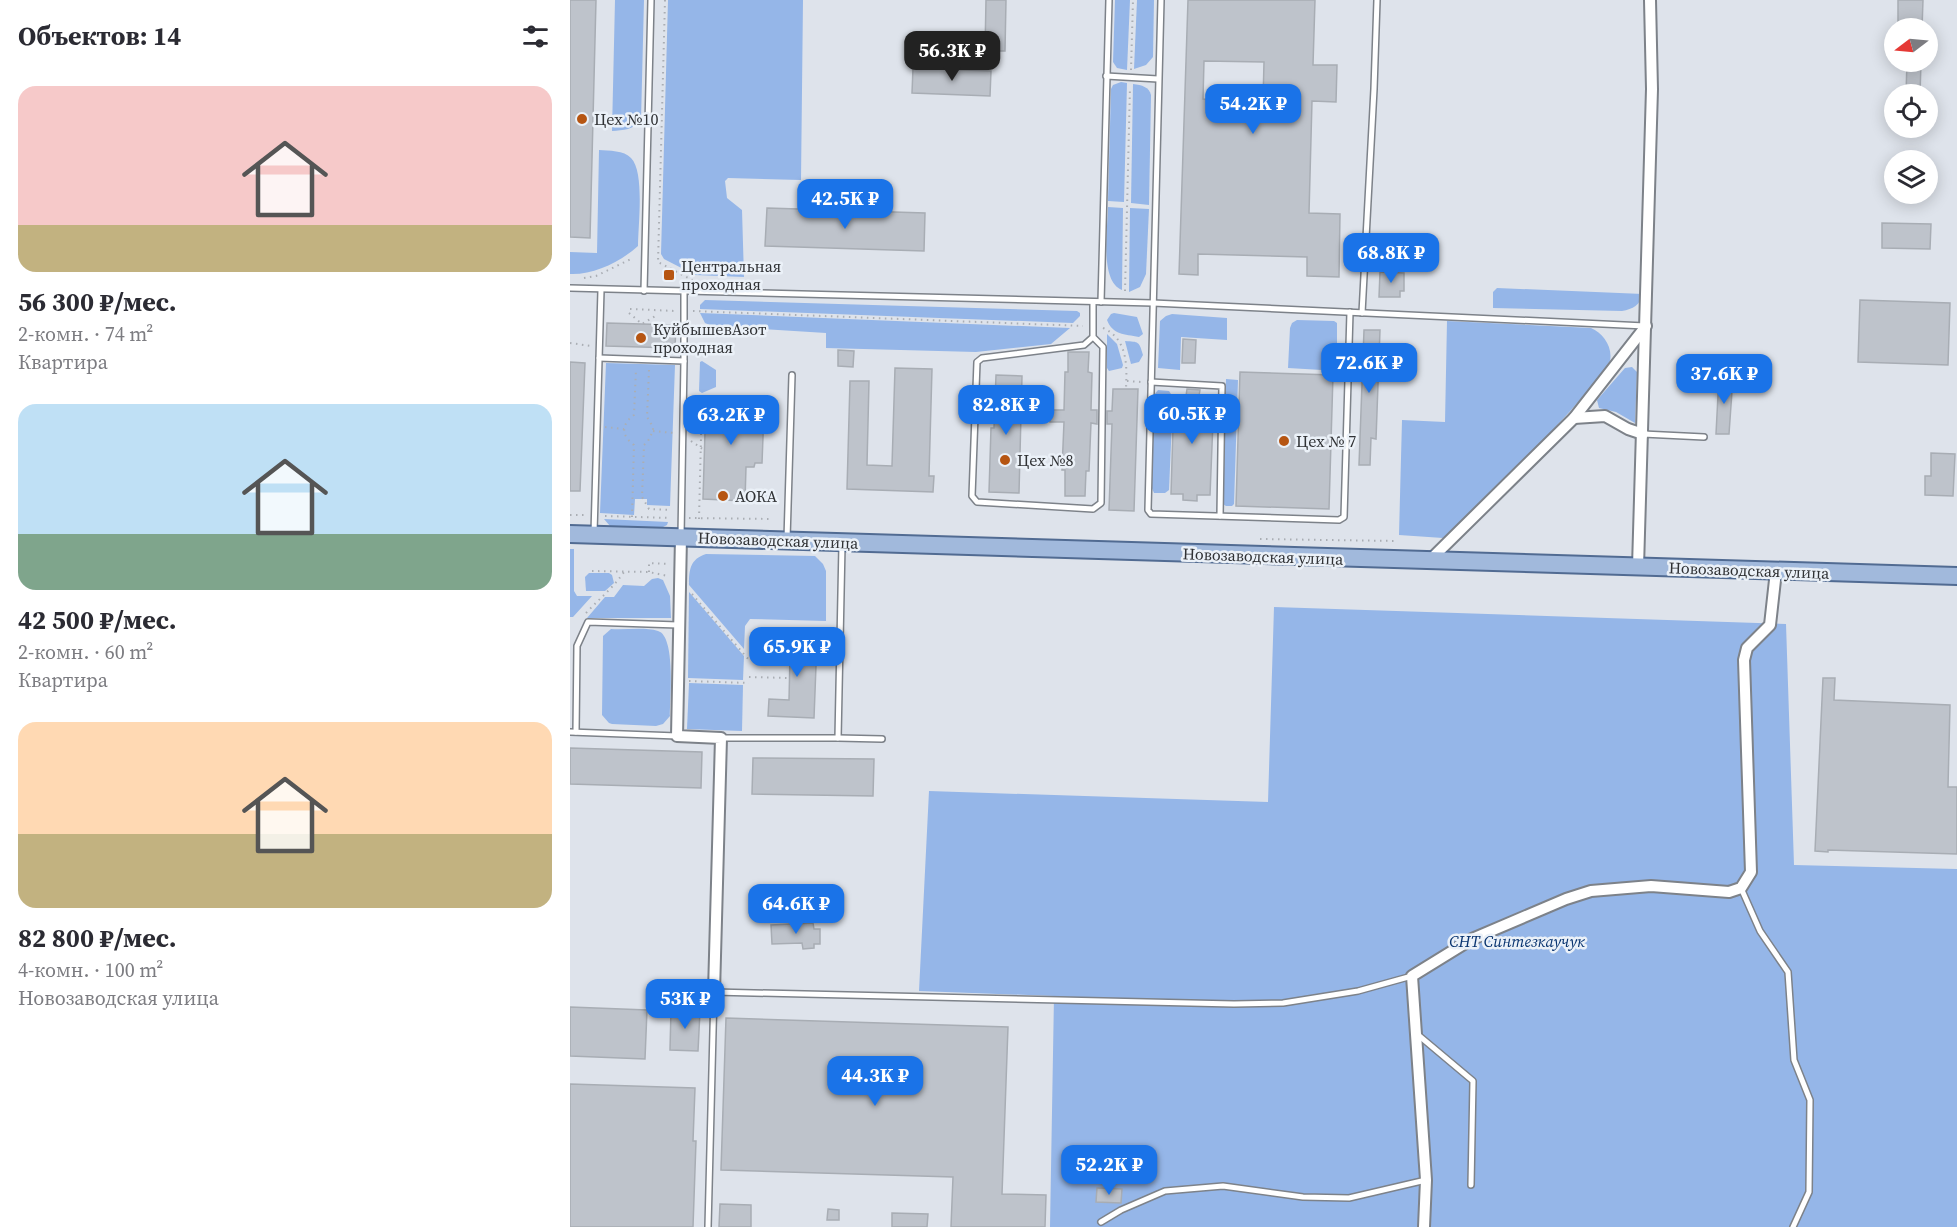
<!DOCTYPE html>
<html lang="ru">
<head>
<meta charset="utf-8">
<style>
	:root { --surface:#fff; --page:#f7f7f7; --text:#2b2b33; --muted:#7c7c81; --accent:#1a73e8 }
	body { margin:0; font-family:"Source Serif 4",serif; background:var(--page); color:var(--text); height:100vh; display:flex; flex-direction:column; font-size:22px; white-space:nowrap }
	* { box-sizing:border-box; margin:0 }
	p { font-size:20px; color:var(--muted) }
	.icon { flex:none; width:33px; height:33px; fill:none; stroke:currentColor; stroke-width:2; stroke-linecap:round; stroke-linejoin:round }
	.map { position:relative; flex:1; overflow:hidden }
	.sheet { display:flex; flex-direction:column; background:var(--surface); width:570px }
	.sheet>* { flex:none }
	.needle { width:39px; rotate:254deg }
	.buttons { position:absolute; left:1314px; top:18px; display:grid; gap:12px }
	.buttons a { display:grid; place-items:center; width:54px; height:54px; border-radius:50%; background:var(--surface); box-shadow:0 3px 15px #0003; font-size:30px }
	.price { position:absolute; translate:-50% -51px; padding:0 14px; border-radius:12px; background:var(--accent); color:#fff; font-size:20px; line-height:39px; filter:drop-shadow(0 2px 3px #0008) }
	.price::after { content:''; position:absolute; left:50%; top:36px; width:18px; height:14px; margin-left:-9px; background:inherit; clip-path:polygon(0 0,100% 0,50% 100%) }
	.price.active { background:#222; color:#fff }
	ul { padding:0; list-style:none }
	li { display:grid; align-content:center; gap:12px; height:318px; padding:0 18px }
	li span { display:grid; place-items:center; height:186px; border-radius:18px; color:#555 }
	li>.icon { margin-inline-start:auto }
	span .icon { width:108px; height:108px; fill:#fffc; stroke-width:1 }
	li b { font-size:26px }
	h2 { display:flex; justify-content:space-between; align-items:center; height:72px; padding:0 18px; font-size:26px }
	main { display:flex; flex:1; min-height:0 }
	.map>svg:first-child { display:block }
</style>
</head>
<body>
<main>
<section class="sheet">
<h2>Объектов: 14<svg class="icon" aria-label="filters" viewBox="0 0 24 24"><path d="M4 7h16M4 17h16"/><circle cx="9" cy="7" r="2"/><circle cx="15" cy="17" r="2"/></svg></h2>
<ul>
<li><span style="background:linear-gradient(#f6c9c9 75%,#c2b280 0)"><svg class="icon" aria-label="home" viewBox="0 0 24 24"><path d="M3 11l9-7 9 7M6 9v11h12V9"/></svg></span><div><b>56 300 ₽/мес.</b><p>2-комн. · 74 m²</p><p>Квартира</p></div></li>
<li><span style="background:linear-gradient(#bfe0f5 70%,#7fa58c 0)"><svg class="icon" aria-label="home" viewBox="0 0 24 24"><path d="M3 11l9-7 9 7M6 9v11h12V9"/></svg></span><div><b>42 500 ₽/мес.</b><p>2-комн. · 60 m²</p><p>Квартира</p></div></li>
<li><span style="background:linear-gradient(#ffd9b3 60%,#c2b280 0)"><svg class="icon" aria-label="home" viewBox="0 0 24 24"><path d="M3 11l9-7 9 7M6 9v11h12V9"/></svg></span><div><b>82 800 ₽/мес.</b><p>4-комн. · 100 m²</p><p>Новозаводская улица</p></div></li>
</ul>
</section>
<div class="map">
<svg width="1387" height="1227" viewBox="0 0 1387 1227">
	<rect width="100%" height="100%" fill="#dee3eb"/>
	<!-- green -->
	<g fill="#95b6e8">
		<path d="M45,0H74L71,120C64,130 53,130 42,131Z"/>
		<polygon points="98,0 233,0 231,180 158,178 155,181 157,198 172,210 174,277 125,275 94,259 91,254"/>
		<polygon points="545,0 560,0 557,70 547,68 543,62"/>
		<polygon points="567,0 584,0 583,57 576,65 564,69"/>
		<polygon points="551,82 557,83 554,202 538,201 541,89 543,85"/>
		<path d="M563,84C572,85 579,87 581,95L579,205L561,203Z"/>
		<path d="M29,150C39,151 54,150 61,158C75,172 68,225 68,246C50,262 24,275 0,274V252L27,253Z"/>
		<path d="M538,207L553,208L552,290C529,281 538,227 538,207Z"/>
		<polygon points="560,208 579,209 576,274 570,287 559,292"/>
		<path d="M927,288L1073,294C1070,305 1063,309 1052,311L923,308V292Z"/>
		<polygon points="135,300 507,311 510,313 510,316 503,323 130,309 130,305"/>
		<polygon points="130,313 500,328 481,344 406,352 256,348 256,333 142,326 135,323"/>
		<path d="M544,313L567,317L573,334L569,337C554,334 543,335 537,320L541,314Z"/>
		<polygon points="602,314 657,318 657,340 611,337 610,370 588,368 590,321 596,316"/>
		<polygon points="727,320 764,321 767,323 767,351 756,350 753,353 752,370 718,368 720,328 722,323"/>
		<path d="M877,321L1021,328C1033,333 1043,347 1040,361C1036,374 1023,385 1015,394C973,443 926,488 881,534L873,538L829,535L832,420L875,422Z"/>
		<polygon points="537,334 547,344 553,365 552,368 539,371 537,368"/>
		<path d="M555,341C569,342 569,341 573,355L569,362L561,364Z"/>
		<polygon points="132,361 146,370 146,387 132,393 129,391 130,362"/>
		<polygon points="36,363 105,365 100,506 77,505 77,499 65,499 64,515 30,513"/>
		<polygon points="1062,367 1067,372 1065,423 1046,412 1029,408 1027,400 1055,368"/>
		<polygon points="656,379 668,380 664,504 662,506 656,506 653,504"/>
		<polygon points="588,390 599,391 603,397 599,490 595,493 584,493 581,486 584,395"/>
		<polygon points="34,519 98,522 97,525 91,528 40,526"/>
		<polygon points="0,549 4,549 4,591 7,596 22,596 3,617 0,617"/>
		<path d="M136,554L245,556L253,564L256,571V621L180,619L175,626L174,649L119,585C119,570 120,559 136,554Z"/>
		<polygon points="19,573 39,573 42,575 44,583 35,591 16,591 15,577"/>
		<polygon points="88,578 93,580 100,596 101,618 17,618 35,597 44,597 53,585 74,586 82,579"/>
		<polygon points="119,592 174,656 173,680 118,678"/>
		<polygon points="704,607 1216,624 1224,865 1387,869 1387,1227 480,1227 484,996 349,991 359,791 698,802"/>
		<path d="M41,629C56,630 75,627 88,631C106,636 100,700 100,716L93,724L86,726L42,724L39,723L32,715L33,636Z"/>
		<polygon points="119,683 173,685 172,731 117,729"/>
	</g>
	<!-- building -->
	<g fill="#bec3cb" stroke="#a8adb4" stroke-width="1.5" fill-rule="evenodd">
		<polygon points="0,0 26,0 20,238 0,237"/>
		<polygon points="416,0 436,0 435,51 415,51"/>
		<path d="M618,0H745L743,65H767L766,102L742,101L739,213L770,214L769,277L737,276V257L628,254V275L609,274ZM634,61L694,62L693,101L633,99Z"/>
		<polygon points="1328,0 1353,0 1352,28 1338,28 1338,26 1328,26"/>
		<polygon points="1337,62 1351,62 1350,94 1336,94"/>
		<polygon points="343,68 421,71 420,96 342,93"/>
		<polygon points="197,208 355,213 354,251 195,246"/>
		<polygon points="1312,223 1361,224 1360,249 1312,248"/>
		<polygon points="810,272 834,273 834,291 830,291 830,297 809,297"/>
		<polygon points="1290,300 1380,303 1378,365 1288,362"/>
		<polygon points="37,323 106,325 105,348 36,346"/>
		<polygon points="794,330 810,330 806,439 801,438 800,465 789,465"/>
		<polygon points="613,339 626,340 625,363 612,363"/>
		<polygon points="268,350 284,351 283,367 268,366"/>
		<polygon points="498,352 519,352 518,372 522,373 521,410 527,410 527,424 521,423 519,471 516,471 515,496 495,496 495,470 492,470 494,422 480,422 480,410 494,410 495,372 498,372"/>
		<polygon points="0,362 15,363 10,491 0,491"/>
		<polygon points="325,368 362,369 359,476 364,476 363,492 277,489 280,381 299,381 297,465 322,466"/>
		<polygon points="670,372 763,375 759,509 666,506"/>
		<polygon points="426,375 452,376 449,493 419,492 421,428 424,428"/>
		<polygon points="1149,376 1163,377 1159,434 1146,434"/>
		<polygon points="543,389 568,389 564,511 539,510 542,424 537,424 537,411 542,411"/>
		<polygon points="617,389 630,390 629,396 644,397 640,495 627,495 627,501 613,500 613,494 601,494 604,395 616,396"/>
		<polygon points="136,398 189,400 189,410 194,411 192,463 185,463 184,467 176,467 175,501 133,499"/>
		<polygon points="1361,453 1385,454 1383,496 1355,495 1355,476 1361,476"/>
		<polygon points="200,639 247,640 244,718 198,716 199,699 219,700 220,657 200,656"/>
		<polygon points="1253,678 1265,678 1264,700 1380,705 1378,787 1387,787 1387,854 1258,850 1258,852 1245,851"/>
		<polygon points="0,748 132,752 131,788 0,784"/>
		<polygon points="183,758 304,759 303,796 182,794"/>
		<polygon points="243,923 244,929 250,929 250,944 244,944 244,948 233,949 232,943 202,944 201,925"/>
		<polygon points="0,1007 77,1010 75,1059 0,1056"/>
		<polygon points="101,1010 130,1011 128,1051 100,1050"/>
		<polygon points="156,1018 438,1027 432,1194 476,1195 475,1227 381,1227 383,1177 151,1170"/>
		<polygon points="0,1084 125,1088 123,1141 126,1141 123,1227 0,1227"/>
		<polygon points="527,1188 552,1189 551,1203 526,1202"/>
		<polygon points="150,1204 181,1205 181,1227 149,1227"/>
		<polygon points="258,1209 269,1210 269,1220 257,1220"/>
		<polygon points="322,1213 358,1214 357,1227 322,1227"/>
	</g>
	<g fill="none" stroke-linecap="round" stroke-linejoin="round">
		<!-- lane casing -->
		<g stroke="#7d8289" stroke-width="8">
			<g id="lane">
				<polyline points="591,0 578,510 581,514 769,520 774,517 780,312"/>
				<polyline points="536,76 588,79"/>
				<polyline points="0,288 583,303 1075,326"/>
				<polyline points="74,291 81,0"/>
				<polyline points="114,292 114,361"/>
				<polyline points="531,302 539,0"/>
				<polyline points="792,313 804,89 807,0"/>
				<polyline points="523,337 533,347 531,503 523,509 407,502 402,496 407,362 412,358 514,345 523,337 523,302"/>
				<polyline points="29,358 114,361 111,536"/>
				<polyline points="581,382 652,386 650,516"/>
				<polyline points="1073,434 1134,437"/>
				<polyline points="24,533 31,290"/>
				<polyline points="217,539 222,375"/>
				<polyline points="0,732 107,736"/>
				<polyline points="6,732 7,646 18,622 108,625"/>
				<polyline points="151,738 268,738 272,545"/>
				<polyline points="268,738 312,739"/>
				<polyline points="1171,888 1190,931 1218,972 1224,1060 1240,1100 1239,1192 1223,1227"/>
				<polyline points="847,1034 903,1081 901,1185"/>
				<polyline points="531,1222 551,1210 595,1191 653,1186 733,1197 779,1198 856,1180"/>
				<polyline points="138,1227 144,992 664,1004 713,1003 788,991 842,976"/>
			</g>
		</g>
		<!-- street casing -->
		<g stroke="#7d8289" stroke-width="14">
			<g id="street">
				<polyline points="1004,418 1035,416 1058,429 1073,434"/>
				<polyline points="111,537 107,736 151,738 144,992"/>
				<polyline points="859,561 1004,418 1076,326"/>
				<polyline points="1068,567 1082,89 1080,0"/>
				<polyline points="854,1227 856,1180 842,976 902,939 996,899 1021,891 1081,886 1159,892 1171,888 1181,872 1174,660 1177,648 1200,625 1206,571"/>
			</g>
		</g>
		<!-- primary casing -->
		<g stroke="#516b92" stroke-width="20">
			<polyline id="primary" points="0,534 1387,576"/>
		</g>
		<!-- path -->
		<g stroke="#aaaeb4" stroke-width="2" stroke-dasharray="1.5 4.5" stroke-linecap="butt">
			<polyline points="95,0 88,262 124,281"/>
			<polyline points="561,70 563,0"/>
			<polyline points="14,278 26,276 61,259"/>
			<polyline points="555,291 560,87"/>
			<polyline points="60,309 105,311"/>
			<polyline points="123,311 513,326"/>
			<polyline points="59,313 72,324 87,315"/>
			<path d="M533,328C558,339 557,366 556,389"/>
			<polyline points="0,343 21,346"/>
			<polyline points="79,370 77,417 83,427 83,431 78,441 74,445 72,497 79,509 101,510"/>
			<polyline points="557,381 572,382"/>
			<polyline points="35,427 54,429"/>
			<polyline points="83,431 104,433"/>
			<polyline points="121,441 134,450"/>
			<polyline points="0,515 14,515"/>
			<polyline points="35,516 101,518"/>
			<path d="M62,517L64,445C51,436 51,424 64,415L66,369"/>
			<polyline points="119,518 203,519"/>
			<polyline points="129,519 132,397"/>
			<polyline points="690,539 826,541"/>
			<polyline points="22,571 79,572 98,576"/>
			<polyline points="79,572 79,563 100,564"/>
			<polyline points="122,594 179,660"/>
			<path d="M16,613C29,599 43,588 54,572"/>
			<polyline points="179,677 219,678"/>
			<polyline points="119,681 179,683"/>
		</g>
		<!-- lane -->
		<use href="#lane" stroke="#fff" stroke-width="5"/>
		<!-- street -->
		<use href="#street" stroke="#fff" stroke-width="10"/>
		<!-- primary -->
		<use href="#primary" stroke="#a1b9dc" stroke-width="16"/>
	</g>
	<!-- markers -->
	<g fill="#b65512" stroke="#ebf1f8" stroke-width="2">
		<circle cx="12" cy="119" r="6"/>
		<rect x="93" y="269" width="12" height="12" rx="3"/>
		<circle cx="71" cy="338" r="6"/>
		<circle cx="714" cy="441" r="6"/>
		<circle cx="435" cy="460" r="6"/>
		<circle cx="153" cy="496" r="6"/>
	</g>
	<g text-anchor="middle" stroke-width="5" stroke-linejoin="round" paint-order="stroke">
		<!-- poi labels -->
		<g font-size="16" fill="#303235" stroke="#ebf1f8" text-anchor="start">
			<text x="24" y="125">Цех №10</text>
			<text x="111" y="272">Центральная<tspan x="111" dy="18">проходная</tspan></text>
			<text x="83" y="335">КуйбышевАзот<tspan x="83" dy="18">проходная</tspan></text>
			<text x="726" y="447">Цех № 7</text>
			<text x="447" y="466">Цех №8</text>
			<text x="165" y="502">АОКА</text>
		</g>
		<!-- street labels -->
		<g font-size="16" fill="#303235" stroke="#ebf1f8">
			<text transform="translate(208 540) rotate(2)" y="6">Новозаводская улица</text>
			<text transform="translate(693 556) rotate(2)" y="6">Новозаводская улица</text>
			<text transform="translate(1179 570) rotate(2)" y="6">Новозаводская улица</text>
		</g>
		<!-- park labels -->
		<g font-size="16" font-style="italic" fill="#093470" stroke="#ebf1f8">
			<text x="947" y="947">СНТ Синтезкаучук</text>
		</g>
	</g>
</svg>
<div class="buttons">
<a><svg class="needle" viewBox="-14 -14 28 28"><path d="M0-13l5 13h-10z" fill="#e53935"/><path d="M0 13l5-13h-10z" fill="#7c7c81"/></svg></a>
<a><svg class="icon" aria-label="locate" viewBox="0 0 24 24"><circle cx="12" cy="12" r="6"/><path d="M12 2v4M12 18v4M2 12h4M18 12h4"/></svg></a>
<a><svg class="icon" aria-label="layers" viewBox="0 0 24 24"><path d="M12 4l9 5-9 5-9-5zM3 14l9 5 9-5"/></svg></a>
</div>
<b class="price active" style="left:382px;top:82px">56.3K ₽</b>
<b class="price" style="left:683px;top:135px">54.2K ₽</b>
<b class="price" style="left:275px;top:230px">42.5K ₽</b>
<b class="price" style="left:821px;top:284px">68.8K ₽</b>
<b class="price" style="left:799px;top:394px">72.6K ₽</b>
<b class="price" style="left:1154px;top:405px">37.6K ₽</b>
<b class="price" style="left:436px;top:436px">82.8K ₽</b>
<b class="price" style="left:622px;top:445px">60.5K ₽</b>
<b class="price" style="left:161px;top:446px">63.2K ₽</b>
<b class="price" style="left:227px;top:678px">65.9K ₽</b>
<b class="price" style="left:226px;top:935px">64.6K ₽</b>
<b class="price" style="left:115px;top:1030px">53K ₽</b>
<b class="price" style="left:305px;top:1107px">44.3K ₽</b>
<b class="price" style="left:539px;top:1196px">52.2K ₽</b>
</div>
</main>
</body>
</html>
